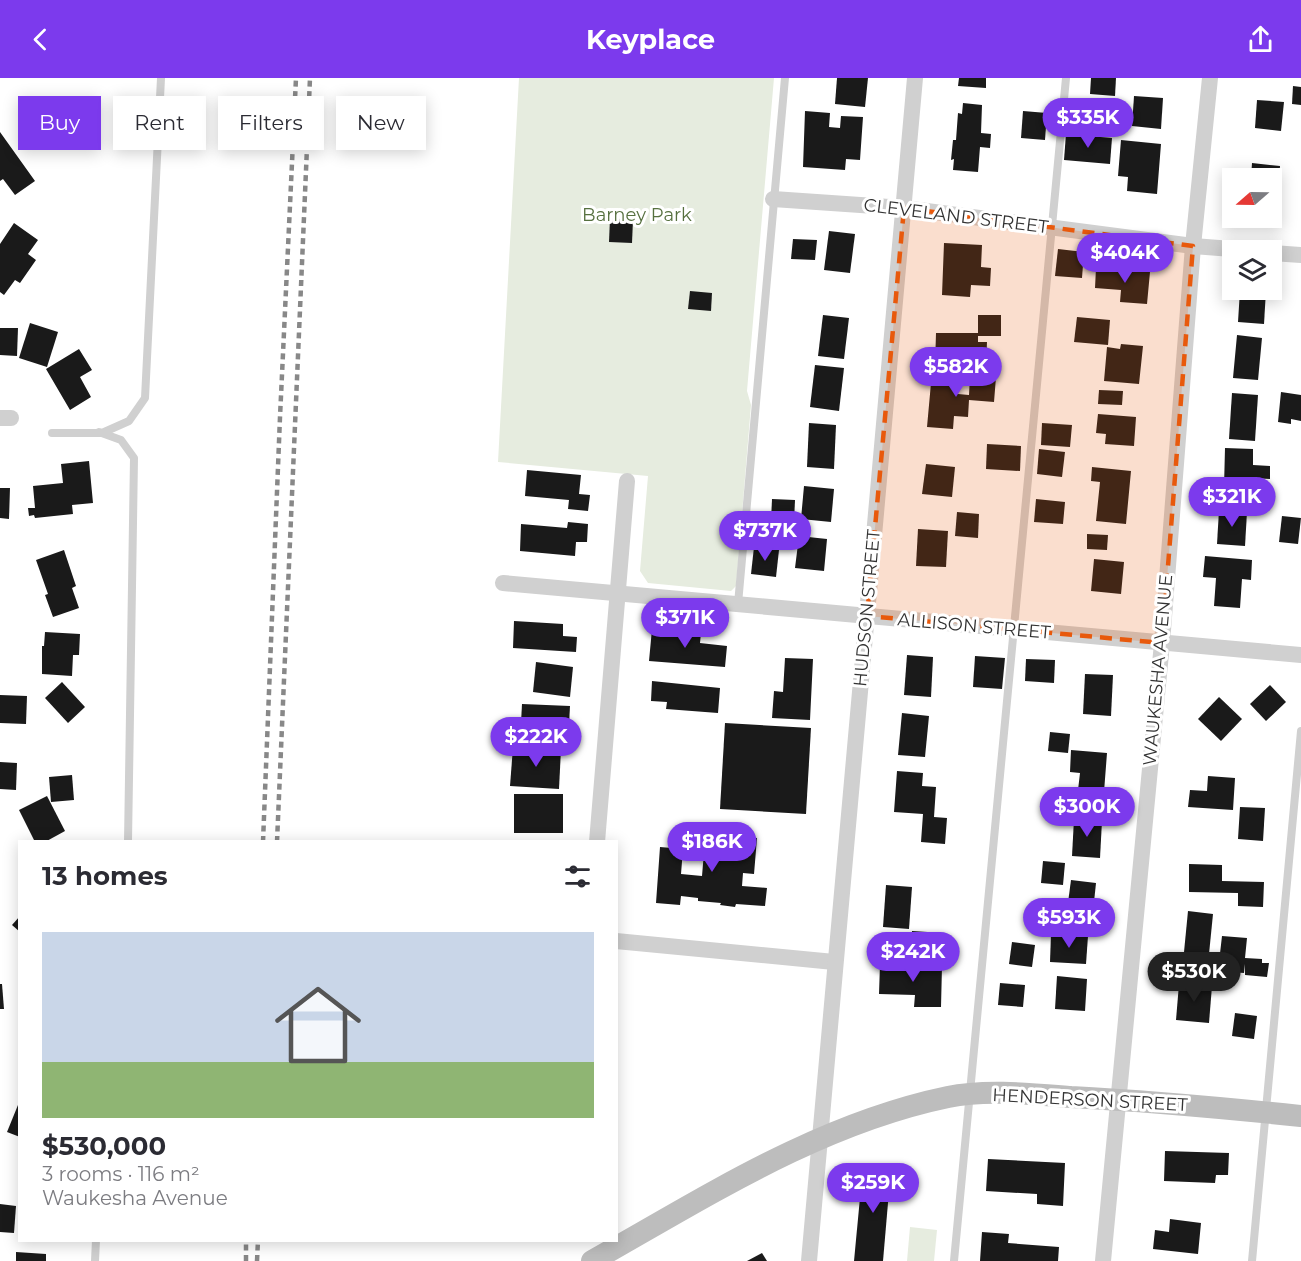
<!DOCTYPE html>
<html lang="en">
<head>
<meta charset="utf-8">
<style>
	:root { --surface:#fff; --page:#f7f7f7; --text:#2b2b33; --muted:#7c7c81; --accent:#7c3aed }
	body { margin:0; font-family:Montserrat,sans-serif; background:var(--page); color:var(--text); height:100vh; display:flex; flex-direction:column; font-size:22px; white-space:nowrap }
	* { box-sizing:border-box; margin:0 }
	p { font-size:20px; color:var(--muted) }
	.icon { flex:none; width:33px; height:33px; fill:none; stroke:currentColor; stroke-width:2; stroke-linecap:round; stroke-linejoin:round }
	.map { position:relative; flex:1; overflow:hidden }
	.drawer { position:absolute; left:18px; top:762px; width:600px; height:402px; display:flex; flex-direction:column; background:var(--surface); border-radius:0px; box-shadow:0 3px 15px #0003 }
	.drawer>* { flex:none }
	.guide { position:absolute; left:18px; top:18px; width:600px; height:54px; display:flex; gap:12px }
	.needle { width:39px; rotate:250deg }
	.controls { position:absolute; left:1222px; top:90px; display:grid; gap:12px }
	.controls a { display:grid; place-items:center; width:60px; height:60px; border-radius:0px; background:var(--surface); box-shadow:0 3px 15px #0003; font-size:30px }
	.price { position:absolute; translate:-50% -51px; padding:0 14px; border-radius:21px; background:var(--accent); color:#fff; font-size:20px; line-height:39px; filter:drop-shadow(0 2px 3px #0008) }
	.price::after { content:''; position:absolute; left:50%; top:36px; width:18px; height:14px; margin-left:-9px; background:inherit; clip-path:polygon(0 0,100% 0,50% 100%) }
	.price.active { background:#222; color:#fff }
	ul { padding:0; list-style:none }
	li { display:grid; align-content:center; gap:12px; height:318px; padding:0 24px }
	li span { display:grid; place-items:center; height:186px; border-radius:0px; color:#555 }
	li>.icon { margin-inline-start:auto }
	span .icon { width:108px; height:108px; fill:#fffc; stroke-width:1 }
	li b { font-size:26px }
	h2 { display:flex; justify-content:space-between; align-items:center; height:72px; padding:0 24px; font-size:26px }
	.pill { padding:0 21px; border-radius:0px; background:var(--surface); box-shadow:0 3px 15px #0003; font-size:21px; line-height:54px }
	.pill.active { background:var(--accent); color:#fff }
	header { display:flex; justify-content:space-between; align-items:center; height:78px; padding:0 24px; background:var(--accent); color:#fff; font-size:27px; font-weight:700 }
	.map>svg:first-child { display:block }
</style>
</head>
<body>
<header><svg class="icon" aria-label="back" viewBox="0 0 24 24"><path d="M15 5l-7 7 7 7"/></svg>Keyplace<svg class="icon" aria-label="share" viewBox="0 0 24 24"><path d="M12 15V3M7 8l5-5 5 5M5 13v7h14v-7"/></svg></header>
<div class="map">
<svg width="1301" height="1183" viewBox="0 0 1301 1183">
	<rect width="100%" height="100%" fill="#fff"/>
	<!-- green -->
	<g fill="#e6ecdf">
		<polygon points="519,0 774,0 747,313 751,327 736,508 731,513 648,505 640,493 648,398 498,384"/>
		<polygon points="910,1149 937,1152 934,1183 907,1183"/>
	</g>
	<!-- building -->
	<g fill="#1a1a1a">
		<polygon points="837,0 868,0 865,29 835,26"/>
		<polygon points="959,0 986,0 986,10 958,8"/>
		<polygon points="1091,0 1116,0 1115,18 1090,16"/>
		<polygon points="1293,8 1301,9 1301,27 1292,26"/>
		<polygon points="1134,18 1163,20 1161,51 1132,48"/>
		<polygon points="1257,22 1284,24 1281,53 1255,50"/>
		<polygon points="963,25 982,27 981,55 991,56 990,70 980,69 978,94 953,92 954,81 951,82 953,62 956,62 958,35 962,36"/>
		<polygon points="805,33 830,35 829,49 840,50 841,38 863,39 860,82 846,81 845,92 803,89"/>
		<polygon points="1023,33 1047,35 1045,62 1021,60"/>
		<polygon points="0,54 35,103 15,117 3,101 0,103"/>
		<polygon points="1066,56 1112,60 1110,86 1064,82"/>
		<polygon points="1121,62 1161,66 1157,116 1127,113 1128,99 1118,98"/>
		<polygon points="1252,85 1280,88 1278,122 1272,122 1272,100 1251,100"/>
		<polygon points="610,140 633,142 632,165 609,164"/>
		<polygon points="14,145 38,162 28,176 36,182 20,205 15,202 4,217 0,214 0,166"/>
		<polygon points="829,153 855,156 850,195 824,192"/>
		<polygon points="793,161 817,162 815,182 791,181"/>
		<polygon points="944,165 982,167 981,189 991,190 990,208 971,207 970,219 942,217"/>
		<polygon points="1058,171 1084,174 1082,200 1055,198"/>
		<polygon points="1096,190 1150,194 1147,226 1120,224 1121,212 1095,210"/>
		<polygon points="1240,212 1266,212 1264,246 1238,244"/>
		<polygon points="690,213 712,215 711,233 688,231"/>
		<polygon points="823,237 849,240 844,281 818,278"/>
		<polygon points="978,237 1001,237 1001,258 978,258 978,264 987,264 986,288 935,288 936,255 978,255"/>
		<polygon points="1077,239 1110,242 1108,267 1074,264"/>
		<polygon points="30,245 58,254 47,289 19,280"/>
		<polygon points="0,250 18,250 17,278 0,277"/>
		<polygon points="1237,257 1262,260 1258,302 1233,300"/>
		<polygon points="1121,266 1143,268 1139,306 1104,303 1107,269 1120,271"/>
		<polygon points="79,271 92,292 80,299 91,319 70,332 46,291"/>
		<polygon points="815,287 844,290 839,333 810,329"/>
		<polygon points="932,294 960,297 958,316 969,317 970,297 996,299 994,324 969,322 968,339 954,338 953,351 927,349"/>
		<polygon points="1099,312 1123,313 1122,327 1098,326"/>
		<polygon points="1281,314 1301,317 1301,343 1291,341 1291,346 1278,344"/>
		<polygon points="1232,315 1258,317 1255,363 1229,361"/>
		<polygon points="1098,336 1136,339 1134,368 1105,366 1106,356 1096,355"/>
		<polygon points="809,345 836,347 834,391 807,389"/>
		<polygon points="1042,345 1072,347 1070,369 1041,367"/>
		<polygon points="987,366 1021,368 1020,393 986,391"/>
		<polygon points="1225,370 1253,371 1253,387 1270,388 1270,401 1251,400 1250,410 1224,409"/>
		<polygon points="1039,371 1065,374 1062,399 1037,396"/>
		<polygon points="89,383 93,425 72,427 73,436 35,440 34,437 29,438 28,430 35,430 33,408 63,405 61,386"/>
		<polygon points="926,386 955,389 952,419 922,416"/>
		<polygon points="1092,389 1131,393 1126,446 1096,443 1100,404 1091,403"/>
		<polygon points="527,392 581,397 579,416 590,417 588,433 568,431 569,422 525,418"/>
		<polygon points="804,408 834,411 831,444 801,441"/>
		<polygon points="0,410 10,410 9,441 0,440"/>
		<polygon points="772,421 795,422 794,444 771,443"/>
		<polygon points="1036,421 1065,424 1063,446 1034,444"/>
		<polygon points="1219,432 1247,434 1245,468 1217,466"/>
		<polygon points="957,434 979,436 978,460 955,458"/>
		<polygon points="1282,438 1301,440 1298,466 1279,464"/>
		<polygon points="568,444 588,446 587,464 576,464 575,478 520,473 521,446 567,450"/>
		<polygon points="918,451 948,453 946,489 916,488"/>
		<polygon points="1087,456 1108,457 1107,472 1087,471"/>
		<polygon points="799,458 827,461 824,493 795,490"/>
		<polygon points="754,469 779,472 776,499 751,496"/>
		<polygon points="64,472 76,508 72,510 79,530 53,539 45,517 48,516 36,482"/>
		<polygon points="1205,478 1252,482 1251,502 1242,501 1240,530 1214,528 1216,500 1203,499"/>
		<polygon points="1094,481 1124,484 1121,516 1091,513"/>
		<polygon points="514,543 563,546 563,558 577,559 576,574 513,570"/>
		<polygon points="652,551 701,555 700,565 727,568 725,589 649,583"/>
		<polygon points="45,554 80,556 79,577 73,577 72,598 42,596 42,568 44,568"/>
		<polygon points="907,577 933,579 931,619 904,617"/>
		<polygon points="975,578 1005,580 1002,611 973,609"/>
		<polygon points="785,580 813,581 810,642 772,640 774,613 783,614"/>
		<polygon points="1026,581 1055,582 1054,605 1025,603"/>
		<polygon points="536,584 573,589 570,619 533,614"/>
		<polygon points="1085,596 1113,597 1111,638 1083,636"/>
		<polygon points="652,603 720,610 718,635 666,631 667,624 651,623"/>
		<polygon points="62,604 85,629 68,645 45,620"/>
		<polygon points="1270,607 1286,624 1266,643 1250,626"/>
		<polygon points="0,617 27,618 26,646 0,645"/>
		<polygon points="1219,619 1242,641 1221,663 1198,641"/>
		<polygon points="522,626 570,628 568,666 520,664"/>
		<polygon points="902,635 929,638 925,679 898,677"/>
		<polygon points="725,645 811,650 806,736 720,731"/>
		<polygon points="1050,654 1070,656 1068,675 1048,673"/>
		<polygon points="513,669 561,671 559,711 510,708"/>
		<polygon points="1071,672 1107,675 1104,714 1078,712 1080,695 1070,694"/>
		<polygon points="0,684 17,685 16,712 0,711"/>
		<polygon points="897,693 923,695 922,708 936,709 934,739 947,740 945,766 921,764 923,736 894,734"/>
		<polygon points="72,697 74,722 51,724 49,699"/>
		<polygon points="1208,698 1235,700 1233,732 1188,729 1190,712 1207,713"/>
		<rect x="514" y="716" width="49" height="39"/>
		<polygon points="1049,717 1069,719 1067,737 1047,735"/>
		<polygon points="47,718 65,753 45,764 35,764 19,732"/>
		<polygon points="1240,729 1265,730 1263,763 1238,761"/>
		<polygon points="1074,741 1102,743 1100,780 1072,778"/>
		<polygon points="706,750 734,753 734,763 748,764 748,759 757,760 754,796 743,795 742,808 767,810 765,828 736,826 735,829 720,827 721,825 698,823 698,820 681,818 680,827 656,825 660,769 683,771 681,796 702,798"/>
		<polygon points="1043,783 1065,785 1063,807 1041,805"/>
		<polygon points="1189,786 1222,787 1222,803 1264,804 1263,829 1238,828 1238,815 1189,814"/>
		<polygon points="1071,802 1096,805 1092,843 1066,840"/>
		<polygon points="886,807 912,809 909,851 883,849"/>
		<polygon points="1188,833 1213,836 1209,876 1184,874"/>
		<polygon points="20,838 20,854 12,847"/>
		<polygon points="912,853 943,855 940,880 910,877"/>
		<polygon points="1051,856 1088,858 1086,886 1050,884"/>
		<polygon points="1222,858 1247,860 1245,880 1262,881 1262,885 1269,885 1267,899 1245,897 1245,886 1244,895 1218,893"/>
		<polygon points="1012,864 1035,867 1032,889 1009,886"/>
		<polygon points="880,886 942,888 941,929 914,929 915,917 879,916"/>
		<polygon points="1057,898 1087,901 1085,933 1055,931"/>
		<polygon points="1000,905 1025,907 1023,929 998,927"/>
		<polygon points="0,906 2,906 4,931 0,931"/>
		<polygon points="1179,906 1212,908 1209,945 1176,942"/>
		<polygon points="1235,935 1257,938 1254,961 1232,958"/>
		<polygon points="20,1022 20,1059 7,1054"/>
		<polygon points="1165,1073 1229,1075 1228,1097 1216,1097 1215,1105 1164,1103"/>
		<polygon points="988,1081 1065,1085 1063,1128 1037,1126 1037,1116 986,1113"/>
		<polygon points="863,1088 891,1090 883,1183 854,1183"/>
		<polygon points="0,1126 16,1128 14,1155 0,1154"/>
		<polygon points="1170,1141 1201,1145 1198,1176 1153,1171 1155,1152 1169,1154"/>
		<polygon points="982,1154 1009,1156 1008,1165 1059,1169 1058,1183 980,1183"/>
		<polygon points="16,1174 46,1176 46,1183 16,1183"/>
		<polygon points="762,1175 767,1183 747,1183"/>
	</g>
	<g fill="none" stroke-linecap="round" stroke-linejoin="round">
		<!-- service -->
		<g stroke="#d0d0d0" stroke-width="8">
			<polyline points="99,354 121,362 134,380 128,764"/>
			<polyline points="52,355 102,355 129,343 145,320 161,0"/>
			<polyline points="738,526 785,0"/>
			<polyline points="95,1183 96,1162"/>
			<polyline points="954,1183 1066,0"/>
			<polyline points="1252,1183 1301,653"/>
		</g>
		<!-- minor -->
		<g stroke="#d0d0d0" stroke-width="16">
			<polyline points="773,121 904,130 1193,168 1245,172"/>
			<polyline points="1272,175 1301,177"/>
			<polyline points="0,340 11,340"/>
			<polyline points="503,505 1301,577"/>
			<polyline points="597,764 627,403"/>
			<polyline points="616,863 834,884"/>
			<polyline points="809,1183 915,0"/>
			<polyline points="1103,1183 1162,565 1193,168 1210,0"/>
		</g>
		<!-- secondary -->
		<path stroke="#bdbdbd" stroke-width="22" d="M592,1183C706,1119 818,1046 948,1019C985,1011 1033,1016 1071,1019C1147,1023 1224,1030 1301,1038"/>
		<!-- rail -->
		<g stroke="#888" stroke-width="4.5" stroke-dasharray="6 4.5" stroke-linecap="butt">
			<polyline points="263,764 280,339 296,0"/>
			<polyline points="277,764 310,0"/>
			<polyline points="246,1183 246,1162"/>
			<polyline points="257,1183 258,1162"/>
		</g>
	</g>
	<!-- marked area -->
	<path fill="#e8590c" fill-opacity="0.2" stroke="#e8590c" stroke-width="4.5" stroke-dasharray="12 8" stroke-linejoin="round" d="M904,130L1193,168L1162,565L867,538Z"/>
	<g text-anchor="middle" stroke-width="6" stroke-linejoin="round" paint-order="stroke">
		<!-- park labels -->
		<g font-size="18" fill="#56703f" stroke="#fff">
			<text x="637" y="143">Barney Park</text>
		</g>
		<!-- street labels -->
		<g font-size="18" fill="#333" stroke="#fff">
			<text transform="translate(956 138) rotate(7)" y="6">CLEVELAND STREET</text>
			<text transform="translate(867 530) rotate(-85)" y="6">HUDSON STREET</text>
			<text transform="translate(974 548) rotate(5)" y="6">ALLISON STREET</text>
			<text transform="translate(1158 592) rotate(-85)" y="6">WAUKESHA AVENUE</text>
			<text transform="translate(1090 1022) rotate(3)" y="6">HENDERSON STREET</text>
		</g>
	</g>
</svg>
<div class="controls">
<a><svg class="needle" viewBox="-14 -14 28 28"><path d="M0-13l5 13h-10z" fill="#e53935"/><path d="M0 13l5-13h-10z" fill="#7c7c81"/></svg></a>
<a><svg class="icon" aria-label="layers" viewBox="0 0 24 24"><path d="M12 4l9 5-9 5-9-5zM3 14l9 5 9-5"/></svg></a>
</div>
<b class="price" style="left:1088px;top:71px">$335K</b>
<b class="price" style="left:1125px;top:206px">$404K</b>
<b class="price" style="left:956px;top:320px">$582K</b>
<b class="price" style="left:1232px;top:450px">$321K</b>
<b class="price" style="left:765px;top:484px">$737K</b>
<b class="price" style="left:685px;top:571px">$371K</b>
<b class="price" style="left:536px;top:690px">$222K</b>
<b class="price" style="left:1087px;top:760px">$300K</b>
<b class="price" style="left:712px;top:795px">$186K</b>
<b class="price" style="left:1069px;top:871px">$593K</b>
<b class="price" style="left:913px;top:905px">$242K</b>
<b class="price active" style="left:1194px;top:925px">$530K</b>
<b class="price" style="left:873px;top:1136px">$259K</b>
<div class="guide">
<a class="pill active">Buy</a>
<a class="pill">Rent</a>
<a class="pill">Filters</a>
<a class="pill">New</a>
</div>
<section class="drawer">
<h2>13 homes<svg class="icon" aria-label="filters" viewBox="0 0 24 24"><path d="M4 7h16M4 17h16"/><circle cx="9" cy="7" r="2"/><circle cx="15" cy="17" r="2"/></svg></h2>
<ul>
<li><span style="background:linear-gradient(#c9d6e8 70%,#8fb573 0)"><svg class="icon" aria-label="home" viewBox="0 0 24 24"><path d="M3 11l9-7 9 7M6 9v11h12V9"/></svg></span><div><b>$530,000</b><p>3 rooms · 116 m²</p><p>Waukesha Avenue</p></div></li>
</ul>
</section>
</div>
</body>
</html>
